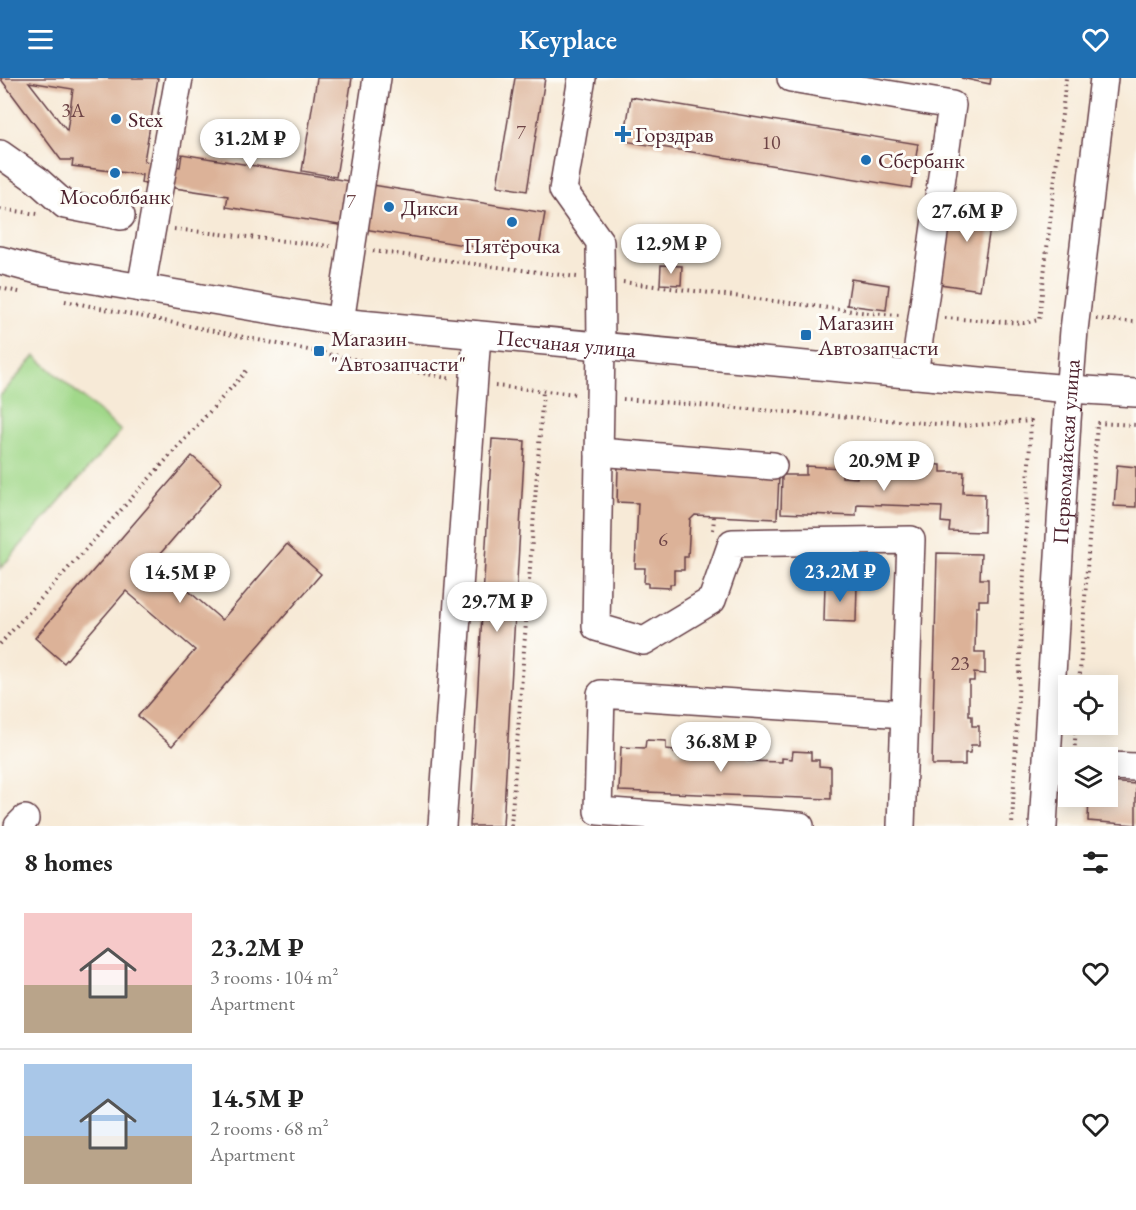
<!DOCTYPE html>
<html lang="en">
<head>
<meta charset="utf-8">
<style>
	:root { --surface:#fff; --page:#f6f6f6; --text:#222; --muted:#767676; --line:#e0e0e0; --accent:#1f6fb2 }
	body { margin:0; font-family:"EB Garamond",serif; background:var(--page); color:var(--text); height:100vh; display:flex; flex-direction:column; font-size:22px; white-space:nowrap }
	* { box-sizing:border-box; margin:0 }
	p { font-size:20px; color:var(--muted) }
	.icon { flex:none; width:33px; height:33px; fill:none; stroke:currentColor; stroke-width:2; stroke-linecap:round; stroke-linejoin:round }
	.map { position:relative; height:748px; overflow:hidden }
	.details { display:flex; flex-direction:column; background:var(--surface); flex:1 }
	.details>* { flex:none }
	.fabs { position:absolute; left:1058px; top:597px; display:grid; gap:12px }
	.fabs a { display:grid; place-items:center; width:60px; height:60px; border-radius:0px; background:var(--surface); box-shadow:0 3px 15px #0003; font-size:30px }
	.price { position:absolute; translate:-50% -51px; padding:0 14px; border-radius:21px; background:#fff; color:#222; font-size:20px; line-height:39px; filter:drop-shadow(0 2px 3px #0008) }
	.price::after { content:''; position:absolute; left:50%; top:36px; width:18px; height:14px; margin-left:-9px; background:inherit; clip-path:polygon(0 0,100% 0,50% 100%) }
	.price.current { background:var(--accent); color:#fff }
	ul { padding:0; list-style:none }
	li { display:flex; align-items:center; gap:18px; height:150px; padding:0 24px }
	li+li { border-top:2px solid var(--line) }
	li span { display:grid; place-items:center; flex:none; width:168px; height:120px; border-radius:0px; color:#555 }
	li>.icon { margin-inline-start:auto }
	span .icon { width:72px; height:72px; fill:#fffc; stroke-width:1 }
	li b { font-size:26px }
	h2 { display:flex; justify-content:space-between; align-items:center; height:72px; padding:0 24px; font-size:26px }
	header { display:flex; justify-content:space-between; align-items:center; height:78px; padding:0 24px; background:var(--accent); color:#fff; font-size:27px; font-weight:600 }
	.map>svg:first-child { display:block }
</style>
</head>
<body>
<header><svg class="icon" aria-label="menu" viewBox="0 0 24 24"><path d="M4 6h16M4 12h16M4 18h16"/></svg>Keyplace<svg class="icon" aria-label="heart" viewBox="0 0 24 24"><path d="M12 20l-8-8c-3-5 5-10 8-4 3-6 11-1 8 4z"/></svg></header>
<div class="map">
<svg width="1136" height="748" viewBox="0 0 1136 748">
	<rect width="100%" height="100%" fill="#fdfcf7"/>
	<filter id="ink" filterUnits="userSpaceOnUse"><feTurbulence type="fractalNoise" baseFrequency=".0167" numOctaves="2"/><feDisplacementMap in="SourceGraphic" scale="12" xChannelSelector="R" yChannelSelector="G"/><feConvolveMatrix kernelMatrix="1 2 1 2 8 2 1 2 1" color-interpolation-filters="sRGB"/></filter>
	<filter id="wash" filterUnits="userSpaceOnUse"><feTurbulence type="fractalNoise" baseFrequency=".008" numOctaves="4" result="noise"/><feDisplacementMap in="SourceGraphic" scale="24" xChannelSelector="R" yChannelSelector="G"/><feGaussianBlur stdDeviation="1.35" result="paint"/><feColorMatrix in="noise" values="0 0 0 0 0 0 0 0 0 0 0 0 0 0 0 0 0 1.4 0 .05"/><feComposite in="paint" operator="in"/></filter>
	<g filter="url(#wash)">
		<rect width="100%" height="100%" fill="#f7ead7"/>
		<!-- green -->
		<polygon fill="#a1d88a" stroke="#767c5a" stroke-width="1.5" points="35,278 121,353 0,491 0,318"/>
		<g id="blocks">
			<!-- building -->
			<g fill="#dcb298" fill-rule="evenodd">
				<path d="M0,0H158L144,83L180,89L182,76L545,135L539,170L509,166L507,174L226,129L228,118L141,105L142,97L72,88L73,82H61ZM29,4L73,11L67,53Z"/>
				<polygon points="317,0 352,0 336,99 302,93"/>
				<polygon points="515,0 545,0 527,113 497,108"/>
				<polygon points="961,0 991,0 990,6"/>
				<polygon points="631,19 918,66 911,110 624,63"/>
				<polygon points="953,119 994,125 980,212 940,206"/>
				<polygon points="661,187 682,188 681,207 660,206"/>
				<polygon points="851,201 889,207 886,232 847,227"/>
				<polygon points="492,361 525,363 503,748 470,748"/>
				<polygon points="192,378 222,404 154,483 222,542 287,466 321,496 172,668 138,638 195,572 126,513 64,585 35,560"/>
				<polygon points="879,378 899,379 899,384 911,384 911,391 920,391 920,386 941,387 941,394 964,394 963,415 985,416 984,454 949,453 950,445 941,444 942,429 857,426 856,438 781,435 782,397 806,397 806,388 842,390 842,399 857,400 858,385 871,385 872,381 879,381"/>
				<polygon points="1117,387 1136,389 1136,429 1114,428"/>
				<polygon points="618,389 779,398 777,441 695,437 690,442 688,479 684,479 684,492 674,492 674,506 670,506 670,510 648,509 648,505 644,505 645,490 635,490 638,425 617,424"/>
				<polygon points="937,475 981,476 980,501 988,501 988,522 979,522 979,529 976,529 975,574 985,574 985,596 974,595 974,603 969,603 969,638 972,638 972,648 979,648 979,667 971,667 970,675 965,675 965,687 932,687"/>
				<polygon points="825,505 857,507 856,544 824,543"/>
				<polygon points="646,662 666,663 666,671 674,672 674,675 718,677 719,666 740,667 740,678 748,678 748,683 782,684 782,680 792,681 793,673 811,674 811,682 819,682 819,688 831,689 831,721 619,713 621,669 645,670"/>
				<polygon points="1107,704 1136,706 1136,747 1088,743 1089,718 1107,718"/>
			</g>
		</g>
	</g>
	<g filter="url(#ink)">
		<use href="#blocks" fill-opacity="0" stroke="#643d45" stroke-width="1.5"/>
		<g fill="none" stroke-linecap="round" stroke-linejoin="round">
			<!-- minor casing -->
			<g stroke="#643d45" stroke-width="30">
				<g id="minor">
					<polyline points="582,0 563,112 600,164 601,268 596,549 644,563 712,522 732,465 911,462 901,748"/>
					<polyline points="791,0 952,27 914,297"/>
					<polyline points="0,76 37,102 65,127 121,138"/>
					<path id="s1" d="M0,182L41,193L349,245L1069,311L1136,315"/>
					<polyline points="141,210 179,0"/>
					<polyline points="340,244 377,0"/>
					<polyline points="599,374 773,388"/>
					<polyline points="1107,688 1136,689"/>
					<polyline points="18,748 25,741"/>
					<polyline points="442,748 477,257"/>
					<polyline points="800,748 598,733 601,616 905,636"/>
					<path id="s2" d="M1043,748L1067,343L1074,252L1104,0"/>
				</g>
			</g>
			<!-- path -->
			<g stroke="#643d45" stroke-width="4" stroke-dasharray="1.5 4.5" stroke-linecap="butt">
				<polyline points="0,131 38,136"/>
				<polyline points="174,151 330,168"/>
				<polyline points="373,173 577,199"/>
				<polyline points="623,204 869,235 899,237"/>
				<polyline points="0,210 23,215"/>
				<polyline points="65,223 452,301"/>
				<polyline points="945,240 1024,245 1039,242 1066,0"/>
				<polyline points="1096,241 1136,244"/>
				<polyline points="495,308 577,316"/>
				<polyline points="623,321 962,348 1031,343 1012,748"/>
				<polyline points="713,452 714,438"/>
				<polyline points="0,566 249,290"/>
				<polyline points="1079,608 1097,345 1136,347"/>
				<polyline points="1074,680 1076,646"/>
				<polyline points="511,748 543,313"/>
			</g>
			<!-- minor -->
			<use href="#minor" stroke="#fff" stroke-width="27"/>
		</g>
	</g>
	<!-- markers -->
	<g fill="#1f6fb2" stroke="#fdfcf7" stroke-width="2">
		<circle cx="116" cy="41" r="6"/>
		<path d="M620 47h6v6h6v6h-6v6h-6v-6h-6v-6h6z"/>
		<circle cx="866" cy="82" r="6"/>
		<circle cx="115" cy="95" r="6"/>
		<circle cx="389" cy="129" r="6"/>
		<circle cx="512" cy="144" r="6"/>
		<rect x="800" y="251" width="12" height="12" rx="3"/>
		<rect x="313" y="267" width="12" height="12" rx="3"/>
	</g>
	<g text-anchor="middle" stroke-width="6" stroke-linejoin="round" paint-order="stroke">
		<!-- number labels -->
		<g font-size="20" fill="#6e4446">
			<text x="73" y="39">3А</text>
			<text x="521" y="61">7</text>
			<text x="771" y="71">10</text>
			<text x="351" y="130">7</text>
			<text x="663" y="468">6</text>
			<text x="960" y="592">23</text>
		</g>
		<!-- poi labels -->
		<g font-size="22" fill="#4a1f2b" stroke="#fdfcf7" text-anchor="start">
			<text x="128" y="49">Stex</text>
			<text x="635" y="64">Горздрав</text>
			<text x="878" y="90">Сбербанк</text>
			<text x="115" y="126" text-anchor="middle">Мособлбанк</text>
			<text x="401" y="137">Дикси</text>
			<text x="512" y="175" text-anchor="middle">Пятёрочка</text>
			<text x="818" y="252">Магазин<tspan x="818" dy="25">Автозапчасти</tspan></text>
			<text x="331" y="268">Магазин<tspan x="331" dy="25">"Автозапчасти"</tspan></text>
		</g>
		<!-- street labels -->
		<g font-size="22" fill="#4a1f2b" stroke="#fdfcf7">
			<text dy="8" stroke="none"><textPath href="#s1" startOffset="573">Песчаная улица</textPath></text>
			<text dy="8" stroke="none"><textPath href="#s2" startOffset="375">Первомайская улица</textPath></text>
		</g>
	</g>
</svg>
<div class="fabs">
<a><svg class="icon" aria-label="locate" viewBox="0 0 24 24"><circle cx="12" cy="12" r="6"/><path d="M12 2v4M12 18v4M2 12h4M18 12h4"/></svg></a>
<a><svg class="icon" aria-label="layers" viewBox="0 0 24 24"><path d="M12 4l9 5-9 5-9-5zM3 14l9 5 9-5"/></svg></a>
</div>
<b class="price" style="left:250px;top:92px">31.2M ₽</b>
<b class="price" style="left:967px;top:165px">27.6M ₽</b>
<b class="price" style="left:671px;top:197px">12.9M ₽</b>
<b class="price" style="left:884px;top:414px">20.9M ₽</b>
<b class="price current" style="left:840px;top:525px">23.2M ₽</b>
<b class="price" style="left:180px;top:526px">14.5M ₽</b>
<b class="price" style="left:497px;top:555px">29.7M ₽</b>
<b class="price" style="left:721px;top:695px">36.8M ₽</b>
</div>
<section class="details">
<h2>8 homes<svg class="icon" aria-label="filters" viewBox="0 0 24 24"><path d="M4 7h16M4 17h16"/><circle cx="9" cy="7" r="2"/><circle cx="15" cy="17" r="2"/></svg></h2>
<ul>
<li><span style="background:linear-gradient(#f6c9c9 60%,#b9a48a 0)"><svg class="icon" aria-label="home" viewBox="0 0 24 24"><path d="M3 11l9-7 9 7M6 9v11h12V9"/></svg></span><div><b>23.2M ₽</b><p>3 rooms · 104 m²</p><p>Apartment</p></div><svg class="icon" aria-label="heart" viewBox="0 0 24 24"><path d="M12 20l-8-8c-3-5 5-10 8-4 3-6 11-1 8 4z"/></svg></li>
<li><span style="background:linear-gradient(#a9c7e8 60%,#b9a48a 0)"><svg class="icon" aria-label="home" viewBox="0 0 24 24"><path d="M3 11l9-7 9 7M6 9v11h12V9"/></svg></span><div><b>14.5M ₽</b><p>2 rooms · 68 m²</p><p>Apartment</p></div><svg class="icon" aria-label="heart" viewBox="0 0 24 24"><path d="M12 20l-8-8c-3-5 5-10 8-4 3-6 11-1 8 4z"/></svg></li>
</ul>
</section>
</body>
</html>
